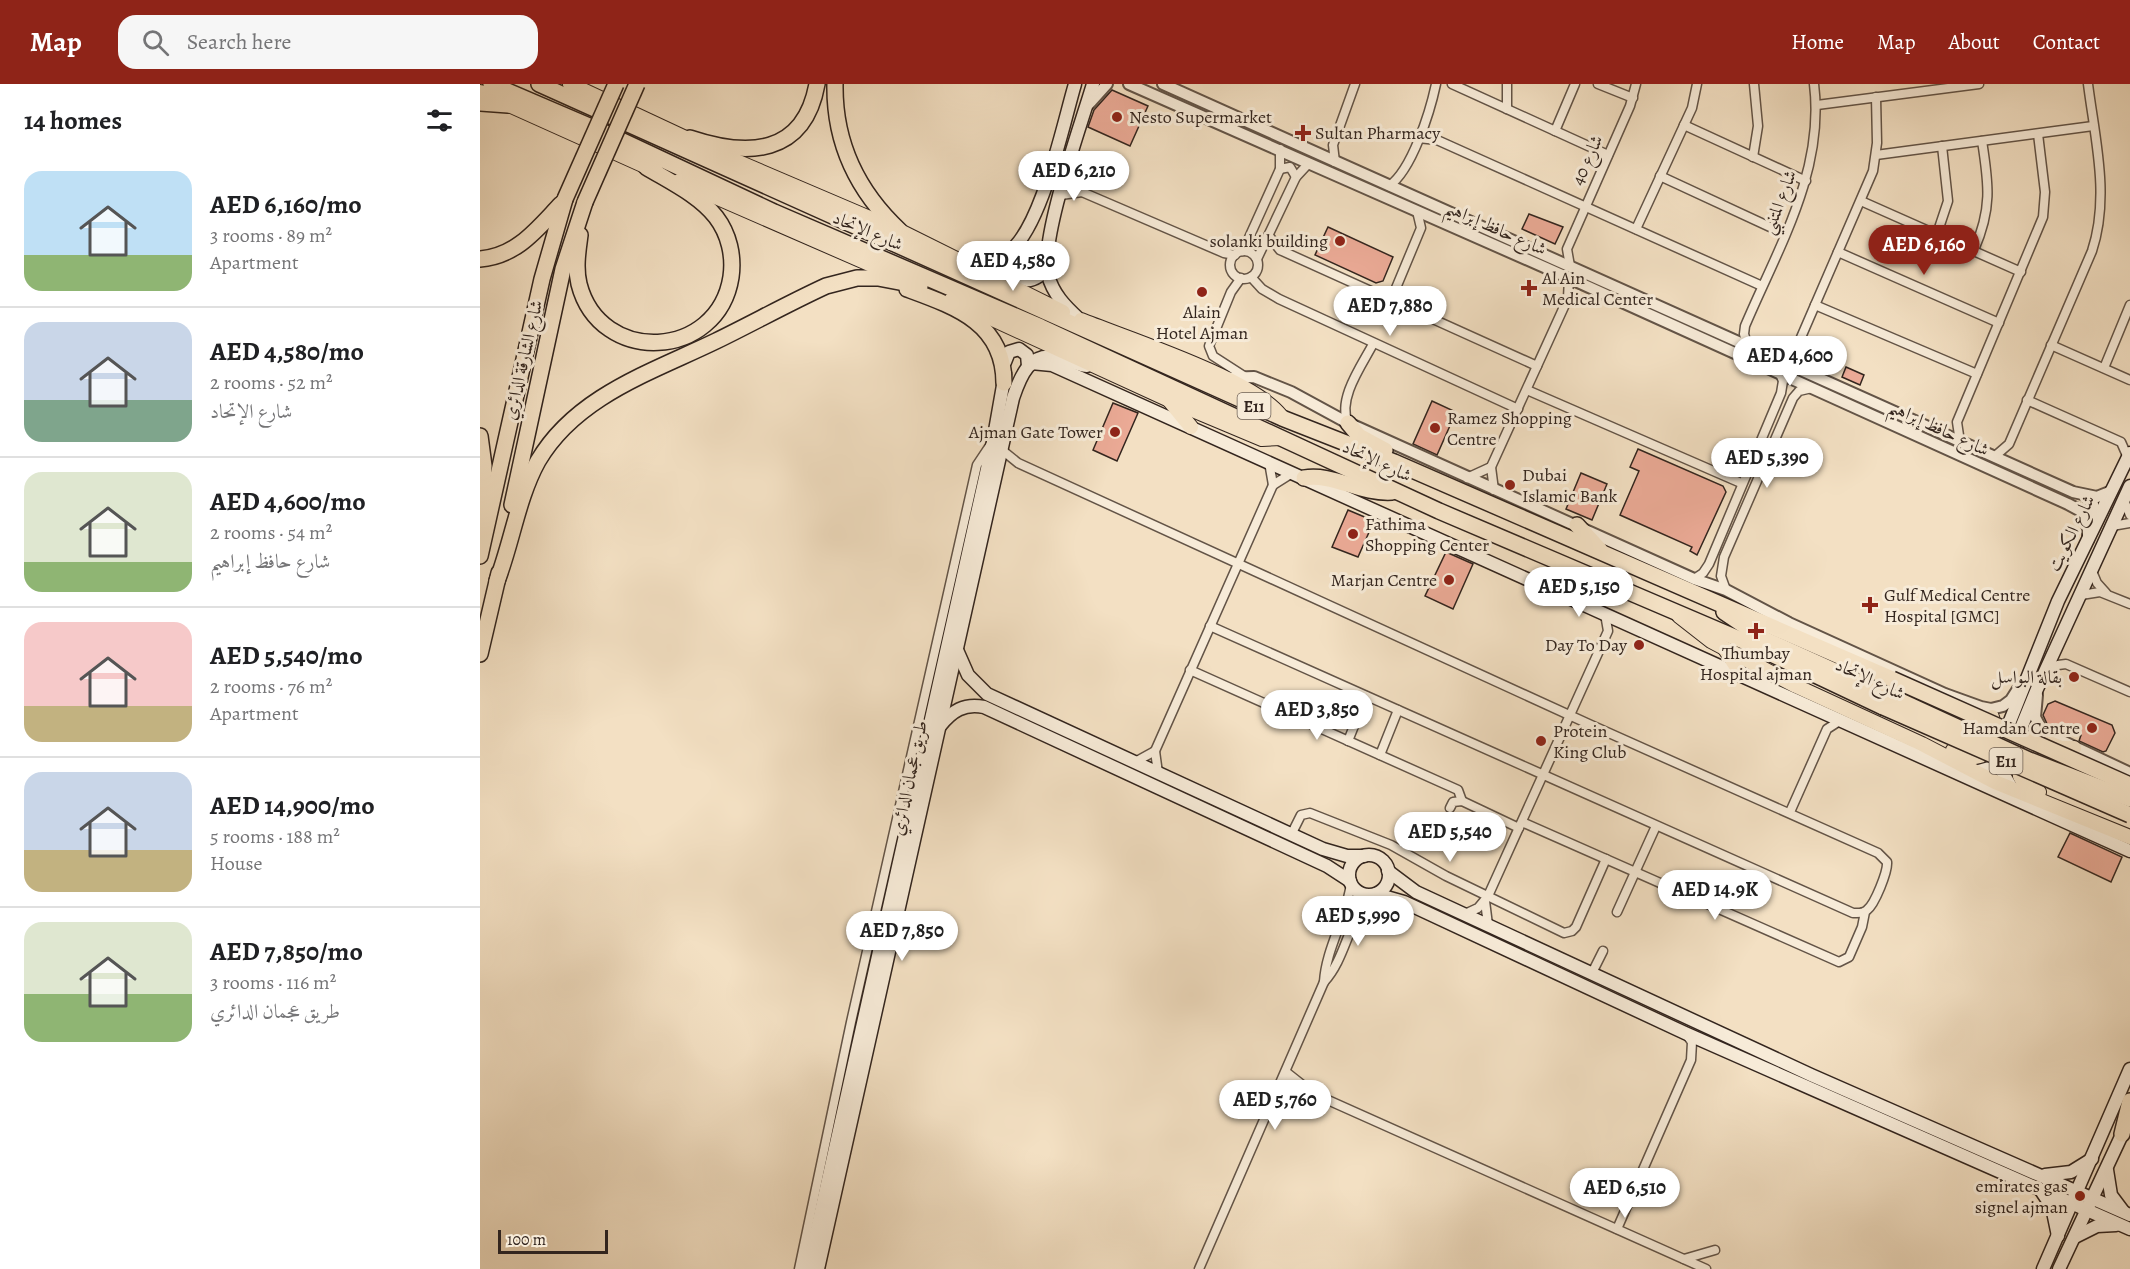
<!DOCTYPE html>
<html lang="en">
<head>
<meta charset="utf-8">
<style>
	:root { --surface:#fff; --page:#f6f6f6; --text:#202124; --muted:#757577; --line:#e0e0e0; --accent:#8f2418 }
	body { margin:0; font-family:Alegreya,Amiri,serif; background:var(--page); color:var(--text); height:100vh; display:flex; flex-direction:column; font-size:22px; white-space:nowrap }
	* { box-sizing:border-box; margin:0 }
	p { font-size:20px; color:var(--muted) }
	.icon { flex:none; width:33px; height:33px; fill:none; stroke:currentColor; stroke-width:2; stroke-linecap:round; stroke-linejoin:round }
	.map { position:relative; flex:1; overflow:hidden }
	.drawer { display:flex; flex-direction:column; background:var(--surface); width:480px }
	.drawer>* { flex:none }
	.scale { position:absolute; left:18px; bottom:15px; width:110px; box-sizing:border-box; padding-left:6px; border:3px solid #33251e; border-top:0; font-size:16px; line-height:21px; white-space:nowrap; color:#33251e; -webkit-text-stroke:4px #f7ebd8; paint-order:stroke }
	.price { position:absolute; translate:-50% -51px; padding:0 14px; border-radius:21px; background:#fff; color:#222; font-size:20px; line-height:39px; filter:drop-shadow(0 2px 3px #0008) }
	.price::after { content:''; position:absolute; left:50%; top:36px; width:18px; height:14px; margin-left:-9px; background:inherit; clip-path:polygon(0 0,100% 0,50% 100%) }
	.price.current { background:var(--accent); color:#fff }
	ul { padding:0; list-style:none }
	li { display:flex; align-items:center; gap:18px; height:150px; padding:0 24px }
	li+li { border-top:2px solid var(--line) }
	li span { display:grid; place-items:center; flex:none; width:168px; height:120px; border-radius:18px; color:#555 }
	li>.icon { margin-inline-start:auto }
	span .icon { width:72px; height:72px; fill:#fffc; stroke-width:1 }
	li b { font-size:26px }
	h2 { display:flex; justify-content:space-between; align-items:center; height:72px; padding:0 24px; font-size:26px }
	header { display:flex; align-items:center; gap:36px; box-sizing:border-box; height:84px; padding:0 30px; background:var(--accent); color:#fff }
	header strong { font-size:28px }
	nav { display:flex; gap:33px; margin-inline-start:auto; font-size:21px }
	.search { width:420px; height:54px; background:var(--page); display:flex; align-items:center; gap:15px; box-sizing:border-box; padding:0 21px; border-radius:18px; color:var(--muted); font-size:22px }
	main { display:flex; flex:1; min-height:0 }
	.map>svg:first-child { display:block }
</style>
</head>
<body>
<header>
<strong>Map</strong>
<div class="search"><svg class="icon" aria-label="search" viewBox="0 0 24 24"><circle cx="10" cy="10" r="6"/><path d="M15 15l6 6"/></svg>Search here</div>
<nav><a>Home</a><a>Map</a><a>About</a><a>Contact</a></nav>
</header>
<main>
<section class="drawer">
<h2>14 homes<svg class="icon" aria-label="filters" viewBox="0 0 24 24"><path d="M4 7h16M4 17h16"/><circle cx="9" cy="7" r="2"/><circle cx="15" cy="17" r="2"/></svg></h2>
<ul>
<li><span style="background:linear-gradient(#bfe0f5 70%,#8fb573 0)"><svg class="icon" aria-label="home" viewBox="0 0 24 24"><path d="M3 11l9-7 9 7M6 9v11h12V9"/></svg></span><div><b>AED 6,160/mo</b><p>3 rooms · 89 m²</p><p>Apartment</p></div></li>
<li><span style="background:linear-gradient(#c9d6e8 65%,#7fa58c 0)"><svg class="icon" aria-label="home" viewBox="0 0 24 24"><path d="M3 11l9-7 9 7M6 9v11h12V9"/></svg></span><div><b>AED 4,580/mo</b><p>2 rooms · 52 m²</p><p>شارع الإتحاد</p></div></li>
<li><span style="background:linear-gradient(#dfe7d0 75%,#8fb573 0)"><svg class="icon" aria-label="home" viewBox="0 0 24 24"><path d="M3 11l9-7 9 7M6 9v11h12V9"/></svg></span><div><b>AED 4,600/mo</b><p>2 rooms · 54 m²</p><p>شارع حافظ إبراهيم</p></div></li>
<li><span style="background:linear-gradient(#f6c9c9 70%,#c2b280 0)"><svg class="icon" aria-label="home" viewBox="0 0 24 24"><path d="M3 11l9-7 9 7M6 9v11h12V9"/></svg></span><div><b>AED 5,540/mo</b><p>2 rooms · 76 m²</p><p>Apartment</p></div></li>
<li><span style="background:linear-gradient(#c9d6e8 65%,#c2b280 0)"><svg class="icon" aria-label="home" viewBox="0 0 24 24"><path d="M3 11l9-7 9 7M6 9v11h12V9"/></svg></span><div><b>AED 14,900/mo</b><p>5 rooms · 188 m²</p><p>House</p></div></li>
<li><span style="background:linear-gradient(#dfe7d0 60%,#8fb573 0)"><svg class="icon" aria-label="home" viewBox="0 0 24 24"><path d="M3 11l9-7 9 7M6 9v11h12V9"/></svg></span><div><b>AED 7,850/mo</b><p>3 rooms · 116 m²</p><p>طريق عجمان الدائري</p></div></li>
</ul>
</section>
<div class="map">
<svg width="1650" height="1185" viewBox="0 0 1650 1185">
	<rect width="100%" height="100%" fill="#f3e0c3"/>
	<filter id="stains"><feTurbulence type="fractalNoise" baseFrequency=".00333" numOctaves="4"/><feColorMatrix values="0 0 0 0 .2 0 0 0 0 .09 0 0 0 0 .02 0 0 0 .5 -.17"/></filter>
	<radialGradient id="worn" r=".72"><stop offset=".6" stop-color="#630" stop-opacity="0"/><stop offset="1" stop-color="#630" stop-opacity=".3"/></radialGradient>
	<!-- building -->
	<g fill="#ebaa96" stroke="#33251e" stroke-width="1.5">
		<polygon points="632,6 668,22 650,62 608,43 614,26"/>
		<polygon points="1049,130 1083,143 1075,160 1042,145"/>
		<polygon points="848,143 913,173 903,197 896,199 835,171"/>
		<polygon points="1366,283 1384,291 1380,301 1362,293"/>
		<polygon points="952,317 976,328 957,371 933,360"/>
		<polygon points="633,319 658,329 637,377 613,366"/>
		<polygon points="1158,365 1243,402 1246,408 1217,471 1210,467 1212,463 1140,431 1159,387 1150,383"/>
		<polygon points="1101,389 1127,400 1112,436 1086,425"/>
		<polygon points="868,426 894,437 878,473 852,463"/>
		<polygon points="966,468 993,480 973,525 945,512"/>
		<polygon points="1575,617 1632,641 1635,649 1626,667 1623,668 1599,657 1601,651 1588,644 1585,650 1568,642 1563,631 1568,620"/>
		<polygon points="1590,749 1642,773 1631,798 1578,773"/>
	</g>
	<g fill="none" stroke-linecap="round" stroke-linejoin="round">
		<!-- minor casing -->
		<g stroke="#635447" stroke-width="11">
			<g id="minor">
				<polyline points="972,0 1128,71"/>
				<polyline points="1027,0 1027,25"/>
				<polyline points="1118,0 1153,14"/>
				<polyline points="1337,21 1499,0"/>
				<polyline points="1204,41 1326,97"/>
				<polyline points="1075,47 1095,0"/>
				<polyline points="938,54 957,56 1282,202"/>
				<polyline points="1396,71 1613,42"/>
				<polyline points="1273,73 1278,42 1274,0"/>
				<polyline points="855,78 853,61 875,0"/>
				<polyline points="800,85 810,83 816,93"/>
				<polyline points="587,90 602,108 744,169 755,171"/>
				<polyline points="1180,92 1305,150"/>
				<path d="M909,102C932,86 950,28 956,0"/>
				<polyline points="581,111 602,108"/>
				<polyline points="1381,117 1541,188"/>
				<polyline points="1156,145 1212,24 1217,0"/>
				<polyline points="1457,150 1468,117 1462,62"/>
				<polyline points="789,152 800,166 1057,282"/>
				<path d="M1494,166C1512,125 1509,101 1502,57"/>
				<polyline points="763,167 800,85 800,65"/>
				<circle cx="764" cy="181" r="14"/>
				<polyline points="1358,168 1519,239"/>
				<polyline points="777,175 816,93 829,79"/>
				<polyline points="1090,182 1087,165 1150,22 1156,0"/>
				<polyline points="771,193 782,205 799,215 1038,325"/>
				<polyline points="761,194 751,208 729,262 733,272 764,292"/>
				<polyline points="911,216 941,144 937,127"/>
				<polyline points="1335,221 1497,290"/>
				<polyline points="1571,261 1650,296"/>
				<path d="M1268,263L1264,250L1265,242C1298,164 1345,87 1334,0"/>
				<polyline points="1624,284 1650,221"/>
				<polyline points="1318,285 1316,265 1393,87 1397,59 1396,13"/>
				<polyline points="1047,306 1261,399"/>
				<polyline points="1547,316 1641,358 1648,374"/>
				<path d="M868,339C857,315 882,281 893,260"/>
				<polyline points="1480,358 1477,338 1563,133 1565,108 1558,50"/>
				<path d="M522,366L538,379L1111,641L1398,769L1407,778C1408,787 1395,820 1387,826C1383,830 1378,829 1373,829L730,542"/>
				<path d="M1514,373L1529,360L1612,167C1630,113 1615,55 1608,0"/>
				<polyline points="789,378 793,401"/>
				<polyline points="987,394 1011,383"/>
				<polyline points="1014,406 1011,383 1088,214 1089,194"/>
				<polyline points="1644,416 1650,431"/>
				<polyline points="1632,442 1650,439"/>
				<polyline points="1612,487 1617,499 1626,509"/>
				<polyline points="1214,495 1223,489 1229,480 1301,309 1303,297 1300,290"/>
				<polyline points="1246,506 1241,492 1244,473 1313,314 1319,307 1332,304"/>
				<polyline points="1601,511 1620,508 1650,520"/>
				<polyline points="710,586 978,706 982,717"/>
				<polyline points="1566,590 1578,581 1586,580 1650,608"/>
				<polyline points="868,657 886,612"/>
				<polyline points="900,671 918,626"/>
				<polyline points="655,678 675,667"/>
				<polyline points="678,689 675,667 793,401 812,389"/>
				<polyline points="970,724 973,718 982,717 1039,744"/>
				<polyline points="1310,728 1347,645 1361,636"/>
				<polyline points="1042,738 1359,878 1369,873 1382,843 1385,828"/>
				<polyline points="811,751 821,731 830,729 911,761 966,792 1084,849 1092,847 1096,843 1126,775"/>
				<polyline points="1005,817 1008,841"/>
				<polyline points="1137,828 1176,742"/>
				<polyline points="985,830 998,824 1008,812 1128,547 1125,530"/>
				<polyline points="1112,889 1123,867"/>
				<path d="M844,898C867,873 868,834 893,810"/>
				<polyline points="806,988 825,1003"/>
				<polyline points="803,996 1226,1185"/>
				<polyline points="1137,1145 1211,976 1212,958 1206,950"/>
				<polyline points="1204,1175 1235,1166"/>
				<polyline points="319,1185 371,938 497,381 511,360"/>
				<path d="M719,1185L844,898C846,864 867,833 871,799"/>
			</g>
		</g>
		<!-- tertiary casing -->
		<g stroke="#635447" stroke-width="14">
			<g id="tertiary">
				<polyline points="649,0 1089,194 1588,420 1601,427 1608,444 1608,456"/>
				<polyline points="683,0 1593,408 1617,413 1632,407"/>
				<polyline points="609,20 627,0"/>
				<polyline points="744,294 774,293 811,308 868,339 1214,495 1246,506 1309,539 1465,610 1501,623 1511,625 1523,622 1531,616 1538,605"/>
				<polyline points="1601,427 1610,428 1614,424 1612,416 1605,412"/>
				<polyline points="1557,611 1555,633 1563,648 1650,689"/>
			</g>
		</g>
		<!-- secondary casing -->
		<g stroke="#33251e" stroke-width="15">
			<g id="secondary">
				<path d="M540,164L532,176C532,192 544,202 559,192L563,174"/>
				<path d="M481,177C497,178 512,179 526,170C561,149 583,40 595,0"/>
				<path d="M599,235C585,222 573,210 568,191C560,154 601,41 613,0"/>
				<polyline points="525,278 529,268 539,265 547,271 548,282"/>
				<polyline points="551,279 572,281 1650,767"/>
				<polyline points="477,566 488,591 507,610 843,765 867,772 884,772"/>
				<path d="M460,642C472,627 484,619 504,623L847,782L870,797"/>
				<polyline points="1495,688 1520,681 1532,666 1557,605 1650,402"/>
				<polyline points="1533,706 1521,686 1520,662 1578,517 1650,369"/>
				<circle cx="889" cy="791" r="20"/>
				<polyline points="908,787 936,808 1331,991 1650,1131"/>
				<polyline points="896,810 924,818 1205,949 1650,1145"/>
				<polyline points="1627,1086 1631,1111 1643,1127"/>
				<polyline points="1565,1091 1591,1088 1612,1075"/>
				<polyline points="1560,1105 1572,1123 1578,1152"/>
				<polyline points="1595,1153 1617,1142 1636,1141"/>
				<polyline points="328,1185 513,358 525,290"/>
				<path d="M338,1185L533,314C540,293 550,266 579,274C589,276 596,281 607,282"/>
				<polyline points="1563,1185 1650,985"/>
				<polyline points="1579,1185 1646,1042"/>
			</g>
		</g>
		<!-- primary casing -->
		<g stroke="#33251e" stroke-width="16">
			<g id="primary">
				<polyline points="90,0 242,71 420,147 583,228"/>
				<polyline points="0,8 176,87"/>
				<polyline points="199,97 426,196"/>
				<polyline points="471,216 689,316 782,355 801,354"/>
				<path d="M601,236C648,255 773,295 801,332"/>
				<polyline points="689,316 711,343"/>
				<polyline points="1199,532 1231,557 1316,602 1442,660 1515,698 1650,753"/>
				<polyline points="1245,565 1261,590"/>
				<polyline points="1473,666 1491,674 1500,672 1514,642 1512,633"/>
				<polyline points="1559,708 1545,701 1540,692 1554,658 1560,655 1581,664 1594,664"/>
			</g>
		</g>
		<!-- trunk casing -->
		<g stroke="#33251e" stroke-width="18">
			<g id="trunk">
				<polyline points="11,0 130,51 294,128 561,243 959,427 1266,558 1403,623"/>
				<polyline points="59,0 802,334 914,378 1412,595"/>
				<polyline points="868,339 879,352 905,366"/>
				<path d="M824,394C853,389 880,410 912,408"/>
				<polyline points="1097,441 1120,466"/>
				<polyline points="1244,528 1284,555 1412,613"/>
				<polyline points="1642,1050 1650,1017"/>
			</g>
		</g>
		<!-- motorway casing -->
		<g stroke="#33251e" stroke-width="18">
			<g id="motorway">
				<polyline points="91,0 97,3"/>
				<path d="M355,0C354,59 377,107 420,147"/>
				<polyline points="0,19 28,21"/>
				<path d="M210,54C267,73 324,72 337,0"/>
				<path d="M100,151C98,166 95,184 99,200C120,282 238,276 251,193C254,172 249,150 236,133C219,111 189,97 166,83"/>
				<path d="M0,175C37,172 57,145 81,120"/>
				<path d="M427,205C476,223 524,239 524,299"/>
				<polyline points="0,352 4,382 1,433"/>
				<polyline points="32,421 83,185 105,118"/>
				<polyline points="0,472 62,195 85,115"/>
				<path d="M17,497C32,458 38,413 58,377C96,312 172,288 236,257C273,239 309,219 346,202L377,194H398L440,202"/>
				<polyline points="0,570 19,489"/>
			</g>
		</g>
		<!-- minor -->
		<use href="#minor" stroke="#f7ebd8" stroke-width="8"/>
		<!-- tertiary -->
		<use href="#tertiary" stroke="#f7ebd8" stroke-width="10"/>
		<!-- secondary -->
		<use href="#secondary" stroke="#f7ebd8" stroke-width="12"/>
		<!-- primary -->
		<use href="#primary" stroke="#f3e0c3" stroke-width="14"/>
		<!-- trunk -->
		<use href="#trunk" stroke="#f3e0c3" stroke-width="15"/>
		<!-- motorway -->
		<use href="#motorway" stroke="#f3e0c3" stroke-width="15"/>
		<!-- trunk-bridge casing -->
		<g stroke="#33251e" stroke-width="18" stroke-linecap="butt">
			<g id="trunk-bridge">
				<polyline points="1412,595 1650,701"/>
				<polyline points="1412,613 1549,676 1650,715"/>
				<polyline points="1403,623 1650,731"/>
			</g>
		</g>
		<!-- motorway-bridge casing -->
		<g stroke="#33251e" stroke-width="18" stroke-linecap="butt">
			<g id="motorway-bridge">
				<polyline points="85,115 136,0"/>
				<polyline points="105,118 157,0"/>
			</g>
		</g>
		<!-- trunk-bridge -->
		<use href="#trunk-bridge" stroke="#f3e0c3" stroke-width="15"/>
		<!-- motorway-bridge -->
		<use href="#motorway-bridge" stroke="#f3e0c3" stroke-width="15"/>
	</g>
	<!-- markers -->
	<g fill="#8f2418" stroke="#f7ebd8" stroke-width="2">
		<circle cx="637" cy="33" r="6"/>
		<path d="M820 40h6v6h6v6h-6v6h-6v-6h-6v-6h6z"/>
		<circle cx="860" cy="157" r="6"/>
		<path d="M1046 195h6v6h6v6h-6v6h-6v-6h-6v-6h6z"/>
		<circle cx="722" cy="208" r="6"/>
		<circle cx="955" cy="344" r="6"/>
		<circle cx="635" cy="348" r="6"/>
		<circle cx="1030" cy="401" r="6"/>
		<circle cx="873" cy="450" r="6"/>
		<circle cx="969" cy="496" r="6"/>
		<path d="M1387 512h6v6h6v6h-6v6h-6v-6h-6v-6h6z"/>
		<path d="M1273 538h6v6h6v6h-6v6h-6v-6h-6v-6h6z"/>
		<circle cx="1159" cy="561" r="6"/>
		<circle cx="1594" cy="593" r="6"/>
		<circle cx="1612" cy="644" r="6"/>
		<circle cx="1061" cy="657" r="6"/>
		<circle cx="1600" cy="1112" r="6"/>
	</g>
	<g text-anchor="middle" stroke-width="6" stroke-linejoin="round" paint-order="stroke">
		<!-- shield labels -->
		<g fill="#f7ebd8" stroke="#6e6056" stroke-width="1.5">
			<rect x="757.5" y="309" width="33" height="26" rx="4.5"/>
			<rect x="1509.5" y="664" width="33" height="26" rx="4.5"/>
		</g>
		<g font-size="16" font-weight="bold" fill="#33251e">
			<text x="774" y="328">E11</text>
			<text x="1526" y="683">E11</text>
		</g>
		<!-- poi labels -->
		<g font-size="18" fill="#33251e" stroke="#f7ebd8" text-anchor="start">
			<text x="649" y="39">Nesto Supermarket</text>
			<text x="835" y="55">Sultan Pharmacy</text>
			<text x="848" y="163" text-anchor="end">solanki building</text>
			<text x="1062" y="200">Al Ain<tspan x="1062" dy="21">Medical Center</tspan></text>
			<text x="722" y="234" text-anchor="middle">Alain<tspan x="722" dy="21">Hotel Ajman</tspan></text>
			<text x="967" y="340">Ramez Shopping<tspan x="967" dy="21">Centre</tspan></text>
			<text x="623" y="354" text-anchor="end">Ajman Gate Tower</text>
			<text x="1042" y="397">Dubai<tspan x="1042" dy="21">Islamic Bank</tspan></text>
			<text x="885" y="446">Fathima<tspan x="885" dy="21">Shopping Center</tspan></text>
			<text x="957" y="502" text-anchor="end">Marjan Centre</text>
			<text x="1404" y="517">Gulf Medical Centre<tspan x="1404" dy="21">Hospital [GMC]</tspan></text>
			<text x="1147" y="567" text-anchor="end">Day To Day</text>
			<text x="1276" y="575" text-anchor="middle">Thumbay<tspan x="1276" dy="21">Hospital ajman</tspan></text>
			<text x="1582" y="599" text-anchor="end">بقالة البواسل</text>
			<text x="1600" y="650" text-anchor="end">Hamdan Centre</text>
			<text x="1073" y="653">Protein<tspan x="1073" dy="21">King Club</tspan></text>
			<text x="1588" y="1108" text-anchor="end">emirates gas<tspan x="1588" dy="21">signel ajman</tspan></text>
		</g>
		<!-- street labels -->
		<g font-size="18" fill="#33251e" stroke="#f7ebd8">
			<text transform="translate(1107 76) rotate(-66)" y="6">شارع 40</text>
			<text transform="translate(1299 118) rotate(-69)" y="6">شارع المتنبي</text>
			<text transform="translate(1016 144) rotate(24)" y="6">شارع حافظ إبراهيم</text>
			<text transform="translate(388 147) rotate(23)" y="6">شارع الإتحاد</text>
			<text transform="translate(43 276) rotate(-77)" y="6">شارع الشارقة الدائري</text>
			<text transform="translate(1459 344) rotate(25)" y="6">شارع حافظ إبراهيم</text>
			<text transform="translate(897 377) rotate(25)" y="6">شارع الإتحاد</text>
			<text transform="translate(1591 449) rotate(-63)" y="6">شارع الكويت</text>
			<text transform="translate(1390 595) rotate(25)" y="6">شارع الإتحاد</text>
			<text transform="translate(429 694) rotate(-78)" y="6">طريق عجمان الدائري</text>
		</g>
	</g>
	<rect width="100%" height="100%" filter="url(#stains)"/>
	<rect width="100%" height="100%" fill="url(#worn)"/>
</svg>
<div class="scale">100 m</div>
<b class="price" style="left:594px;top:118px">AED 6,210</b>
<b class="price current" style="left:1444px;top:192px">AED 6,160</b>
<b class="price" style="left:533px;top:208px">AED 4,580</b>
<b class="price" style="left:910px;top:253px">AED 7,880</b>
<b class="price" style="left:1310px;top:303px">AED 4,600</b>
<b class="price" style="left:1287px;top:405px">AED 5,390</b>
<b class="price" style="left:1099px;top:534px">AED 5,150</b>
<b class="price" style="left:837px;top:657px">AED 3,850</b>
<b class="price" style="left:970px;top:779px">AED 5,540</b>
<b class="price" style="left:1235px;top:837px">AED 14.9K</b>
<b class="price" style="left:878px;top:863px">AED 5,990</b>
<b class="price" style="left:422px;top:878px">AED 7,850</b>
<b class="price" style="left:795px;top:1047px">AED 5,760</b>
<b class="price" style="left:1145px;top:1135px">AED 6,510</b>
</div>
</main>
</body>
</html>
